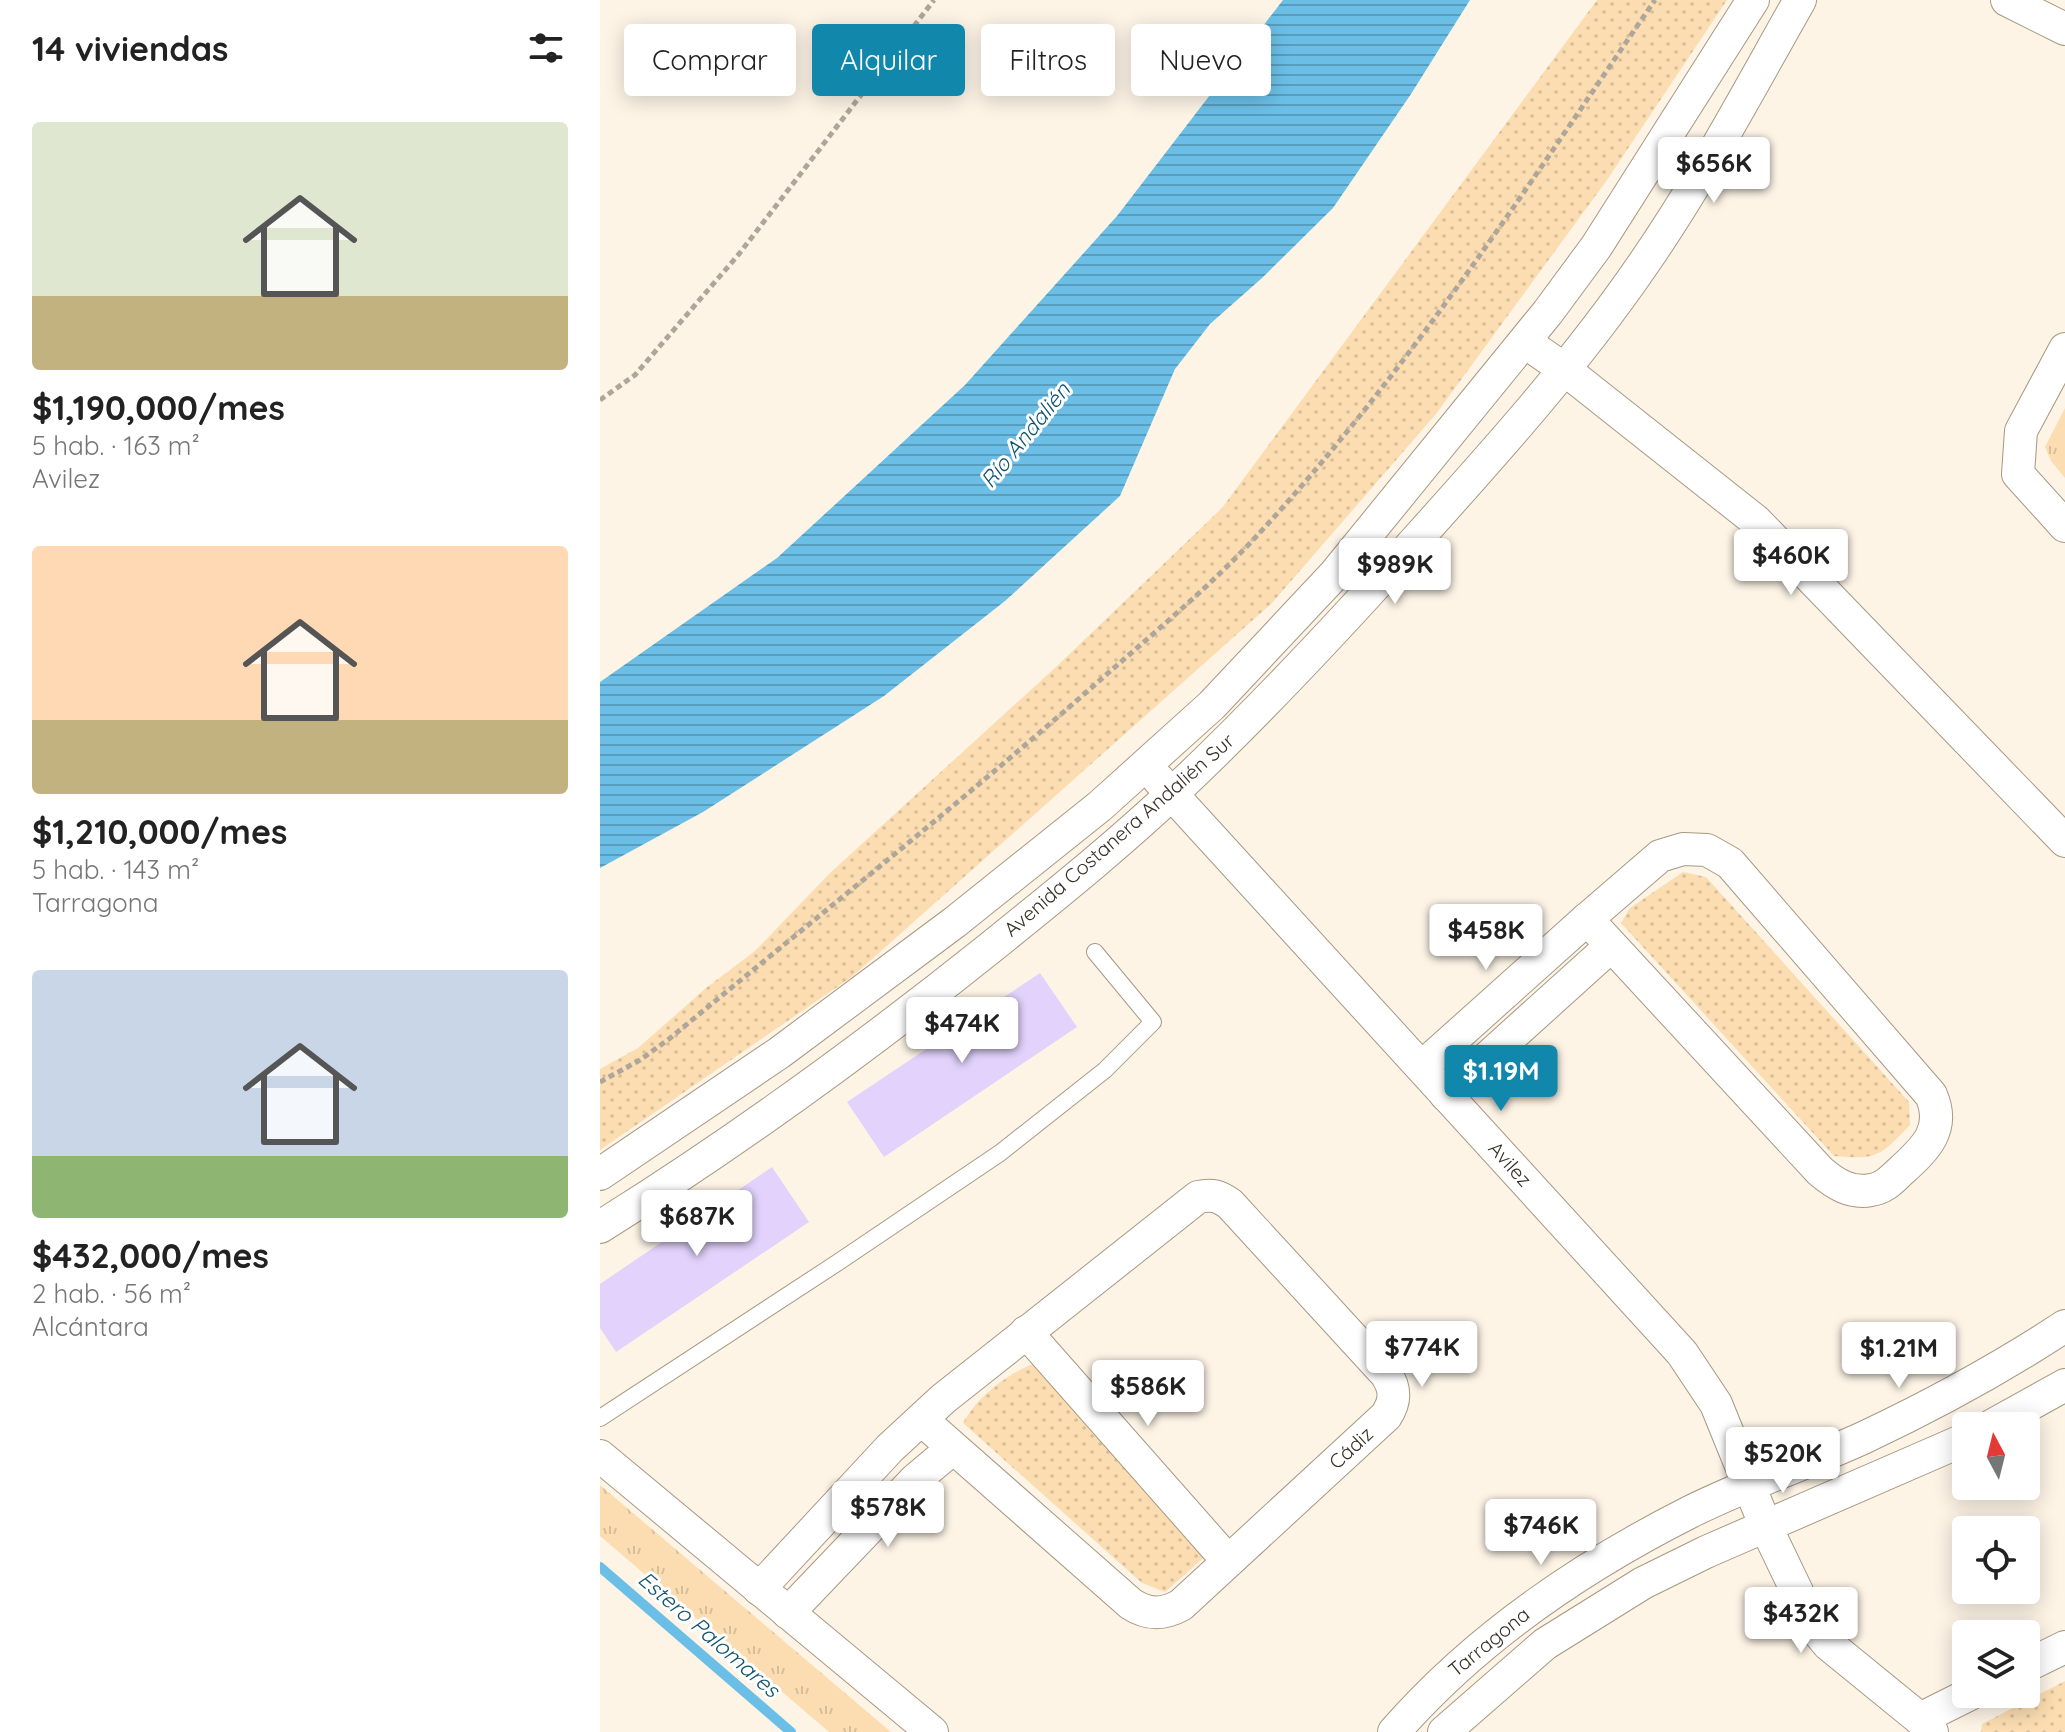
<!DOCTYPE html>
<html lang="es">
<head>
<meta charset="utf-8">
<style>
	:root { --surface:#fff; --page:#f2f2f2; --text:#222; --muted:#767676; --accent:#1187ac }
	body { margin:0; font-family:Quicksand,sans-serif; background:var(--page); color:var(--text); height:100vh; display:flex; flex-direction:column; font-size:30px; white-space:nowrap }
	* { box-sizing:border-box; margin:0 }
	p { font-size:26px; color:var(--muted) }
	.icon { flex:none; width:44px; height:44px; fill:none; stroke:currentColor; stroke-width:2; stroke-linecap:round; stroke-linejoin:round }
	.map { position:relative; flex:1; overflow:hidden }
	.details { display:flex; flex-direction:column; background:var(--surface); width:600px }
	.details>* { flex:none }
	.hud { position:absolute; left:24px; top:24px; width:760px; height:72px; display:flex; gap:16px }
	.needle { width:52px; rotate:353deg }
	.tools { position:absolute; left:1352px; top:1412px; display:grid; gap:16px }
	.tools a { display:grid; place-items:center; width:88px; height:88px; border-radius:8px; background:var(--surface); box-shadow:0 4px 20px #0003; font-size:40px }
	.price { position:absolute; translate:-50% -68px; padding:0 18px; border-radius:8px; background:#fff; color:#222; font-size:26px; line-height:52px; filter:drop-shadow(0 2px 4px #0008) }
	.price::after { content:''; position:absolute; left:50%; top:48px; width:24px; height:18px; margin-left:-12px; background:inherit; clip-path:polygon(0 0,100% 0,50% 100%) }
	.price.current { background:var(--accent); color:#fff }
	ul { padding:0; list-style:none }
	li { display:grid; align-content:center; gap:16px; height:424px; padding:0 32px }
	li span { display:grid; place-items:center; height:248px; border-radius:8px; color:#555 }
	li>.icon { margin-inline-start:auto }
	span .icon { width:144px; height:144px; fill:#fffc; stroke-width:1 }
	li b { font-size:34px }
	h2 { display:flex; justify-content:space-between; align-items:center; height:96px; padding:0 32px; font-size:34px }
	.pill { padding:0 28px; border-radius:8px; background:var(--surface); box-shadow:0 4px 20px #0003; font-size:28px; line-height:72px }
	.pill.current { background:var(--accent); color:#fff }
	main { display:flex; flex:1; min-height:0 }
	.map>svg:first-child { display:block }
</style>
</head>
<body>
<main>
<section class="details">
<h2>14 viviendas<svg class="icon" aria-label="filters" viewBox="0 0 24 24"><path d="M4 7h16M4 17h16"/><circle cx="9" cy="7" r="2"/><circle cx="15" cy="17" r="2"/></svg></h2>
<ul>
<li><span style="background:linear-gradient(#dfe7d0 70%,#c2b280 0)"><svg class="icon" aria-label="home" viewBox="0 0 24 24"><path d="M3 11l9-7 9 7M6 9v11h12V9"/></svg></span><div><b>$1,190,000/mes</b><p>5 hab. · 163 m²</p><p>Avilez</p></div></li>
<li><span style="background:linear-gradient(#ffd9b3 70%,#c2b280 0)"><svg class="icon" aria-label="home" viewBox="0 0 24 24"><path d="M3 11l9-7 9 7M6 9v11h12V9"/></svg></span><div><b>$1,210,000/mes</b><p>5 hab. · 143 m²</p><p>Tarragona</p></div></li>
<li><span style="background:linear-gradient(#c9d6e8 75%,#8fb573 0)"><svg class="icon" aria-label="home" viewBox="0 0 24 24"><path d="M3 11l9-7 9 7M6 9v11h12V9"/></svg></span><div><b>$432,000/mes</b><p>2 hab. · 56 m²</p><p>Alcántara</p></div></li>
</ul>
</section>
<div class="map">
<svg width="1465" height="1732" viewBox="0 0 1465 1732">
	<defs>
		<pattern id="grass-tufts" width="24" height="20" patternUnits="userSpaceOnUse" patternTransform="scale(2)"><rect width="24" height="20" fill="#fbddb1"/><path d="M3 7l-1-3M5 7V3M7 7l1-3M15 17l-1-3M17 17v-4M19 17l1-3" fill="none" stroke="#d8be98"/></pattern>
		<pattern id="park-dots" width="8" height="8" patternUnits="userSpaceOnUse" patternTransform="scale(2)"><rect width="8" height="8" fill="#fbddb1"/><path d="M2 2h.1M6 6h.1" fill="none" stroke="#d8be98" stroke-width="1.8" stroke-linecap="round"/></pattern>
		<pattern id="water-rules" width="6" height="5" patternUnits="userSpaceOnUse" patternTransform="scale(2)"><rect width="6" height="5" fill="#6bbfe7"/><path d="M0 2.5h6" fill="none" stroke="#599cbb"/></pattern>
	</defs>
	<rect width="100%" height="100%" fill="#fdf4e6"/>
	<!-- grass -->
	<g fill="url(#grass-tufts)">
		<polygon points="1465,408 1465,478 1451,461 1445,447"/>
		<polygon points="0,1485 278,1721 291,1732 229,1732 0,1536"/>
	</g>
	<!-- park -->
	<g fill="url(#park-dots)">
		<polygon points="997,0 1127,0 1007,180 836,414 672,603 253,976 0,1150 0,1069 38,1048 106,988 155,951 230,873 457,666 622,508"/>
		<path d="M1083,872L1106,877L1309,1102L1310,1125C1280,1156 1278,1160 1234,1156L1021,923L1030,908Z"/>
		<path d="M433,1364L608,1554L565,1592L542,1583L363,1423C376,1398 407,1374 433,1364Z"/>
		<polygon points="1465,1681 1465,1732 1381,1732 1382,1724"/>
	</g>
	<!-- water -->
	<polygon fill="url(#water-rules)" points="683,0 870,0 811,94 733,208 662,278 610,324 575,369 520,496 405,601 284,696 103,812 0,868 0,682 177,558 365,385 517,216"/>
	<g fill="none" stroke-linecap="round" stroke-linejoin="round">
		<!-- stream -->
		<polyline stroke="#6bbfe7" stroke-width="10" points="0,1567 191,1732"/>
	</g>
	<!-- building -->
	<g fill="#e2d2fc">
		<polygon points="440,973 477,1027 284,1157 247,1102"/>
		<polygon points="172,1167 209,1222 16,1352 0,1328 0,1284"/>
	</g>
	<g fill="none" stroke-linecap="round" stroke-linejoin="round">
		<!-- service casing -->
		<g stroke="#a69883" stroke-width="18">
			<polyline id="service" points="0,1418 237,1263 400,1153 505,1070 553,1022 495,952"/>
		</g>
		<!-- minor casing -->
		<g stroke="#a69883" stroke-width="34">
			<g id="minor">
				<polyline points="1407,0 1465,29"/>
				<polyline points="925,342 964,369 1156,521 1465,841"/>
				<polyline points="1465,349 1421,431 1418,474 1465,526"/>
				<polyline points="558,779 1082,1353 1116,1404 1166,1527 1214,1627 1228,1644 1320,1719 1332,1732"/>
				<path d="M1083,849L1107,850L1130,863L1331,1095C1346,1129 1326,1148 1302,1170C1292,1179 1285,1188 1271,1190C1251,1194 1235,1184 1220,1171L987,919L1060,856Z"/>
				<polyline points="822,1067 987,919"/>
				<polyline points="846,1095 1011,946"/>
				<polyline points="0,1174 179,1053 355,922 500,806 612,705 734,575 948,312 996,247 1153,0"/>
				<path d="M0,1227C136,1142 265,1048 390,948C453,897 517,846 576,790C661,710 740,625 817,539C897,450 977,361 1044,263C1102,179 1150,88 1200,0"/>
				<polyline points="426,1332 628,1561"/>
				<polyline points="1391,1426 1465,1385"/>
				<polyline points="0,1456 332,1732"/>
				<path d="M159,1589L290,1448L343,1399L598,1197C612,1194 619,1196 630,1204L786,1374C796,1389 796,1401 786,1416L581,1605C563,1615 548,1615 531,1604L322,1420"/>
				<polyline points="188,1613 315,1480 353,1448"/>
				<polyline points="1426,1666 1465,1647"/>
				<polyline points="1320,1719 1370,1694"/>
				<path d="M794,1732C876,1638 979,1568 1090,1512C1146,1484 1206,1464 1263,1438C1333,1405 1401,1368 1465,1326"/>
				<polyline points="844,1732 945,1644 1043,1583 1106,1552 1366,1439"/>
			</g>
		</g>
		<!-- path -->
		<g stroke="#aea69a" stroke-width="5" stroke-dasharray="6 4" stroke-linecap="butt">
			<polyline points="0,400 35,375 139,254 334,0"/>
			<path d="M0,1082L40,1060L69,1039C212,921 358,805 498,682C550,636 605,591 653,540C806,376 928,185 1055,0"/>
		</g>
		<!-- service -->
		<use href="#service" stroke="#fff" stroke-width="16"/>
		<!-- minor -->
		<use href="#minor" stroke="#fff" stroke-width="32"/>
	</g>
	<g text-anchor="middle" stroke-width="6" stroke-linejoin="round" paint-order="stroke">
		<!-- street labels -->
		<g font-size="20" fill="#352f26" stroke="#fff">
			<text transform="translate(519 835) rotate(-41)" y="7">Avenida Costanera Andalién Sur</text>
			<text transform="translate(910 1164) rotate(48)" y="7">Avilez</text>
			<text transform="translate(751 1448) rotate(-43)" y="7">Cádiz</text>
			<text transform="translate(889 1642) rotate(-39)" y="7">Tarragona</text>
		</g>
		<!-- water labels -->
		<g font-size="22" font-style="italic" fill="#0e536e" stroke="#fff">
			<text transform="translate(425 435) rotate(-51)" y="8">Río Andalién</text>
			<text transform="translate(109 1634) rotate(41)" y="8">Estero Palomares</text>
		</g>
	</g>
</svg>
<div class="tools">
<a><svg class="needle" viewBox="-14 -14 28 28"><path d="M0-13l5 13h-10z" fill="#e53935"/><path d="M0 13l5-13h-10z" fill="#767676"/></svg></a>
<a><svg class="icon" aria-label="locate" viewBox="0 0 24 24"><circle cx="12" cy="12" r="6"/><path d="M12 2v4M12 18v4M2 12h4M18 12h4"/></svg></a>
<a><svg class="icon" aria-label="layers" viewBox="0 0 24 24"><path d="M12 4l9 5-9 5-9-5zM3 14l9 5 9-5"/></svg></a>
</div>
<b class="price" style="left:1114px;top:205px">$656K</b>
<b class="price" style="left:1191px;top:597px">$460K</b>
<b class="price" style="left:795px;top:606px">$989K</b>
<b class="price" style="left:886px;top:972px">$458K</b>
<b class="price" style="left:362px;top:1065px">$474K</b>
<b class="price current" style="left:901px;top:1113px">$1.19M</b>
<b class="price" style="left:97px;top:1258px">$687K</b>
<b class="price" style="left:822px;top:1389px">$774K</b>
<b class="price" style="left:1299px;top:1390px">$1.21M</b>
<b class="price" style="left:548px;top:1428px">$586K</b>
<b class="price" style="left:1183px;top:1495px">$520K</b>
<b class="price" style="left:288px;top:1549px">$578K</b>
<b class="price" style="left:941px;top:1567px">$746K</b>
<b class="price" style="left:1201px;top:1655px">$432K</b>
<div class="hud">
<a class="pill">Comprar</a>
<a class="pill current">Alquilar</a>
<a class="pill">Filtros</a>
<a class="pill">Nuevo</a>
</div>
</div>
</main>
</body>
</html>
